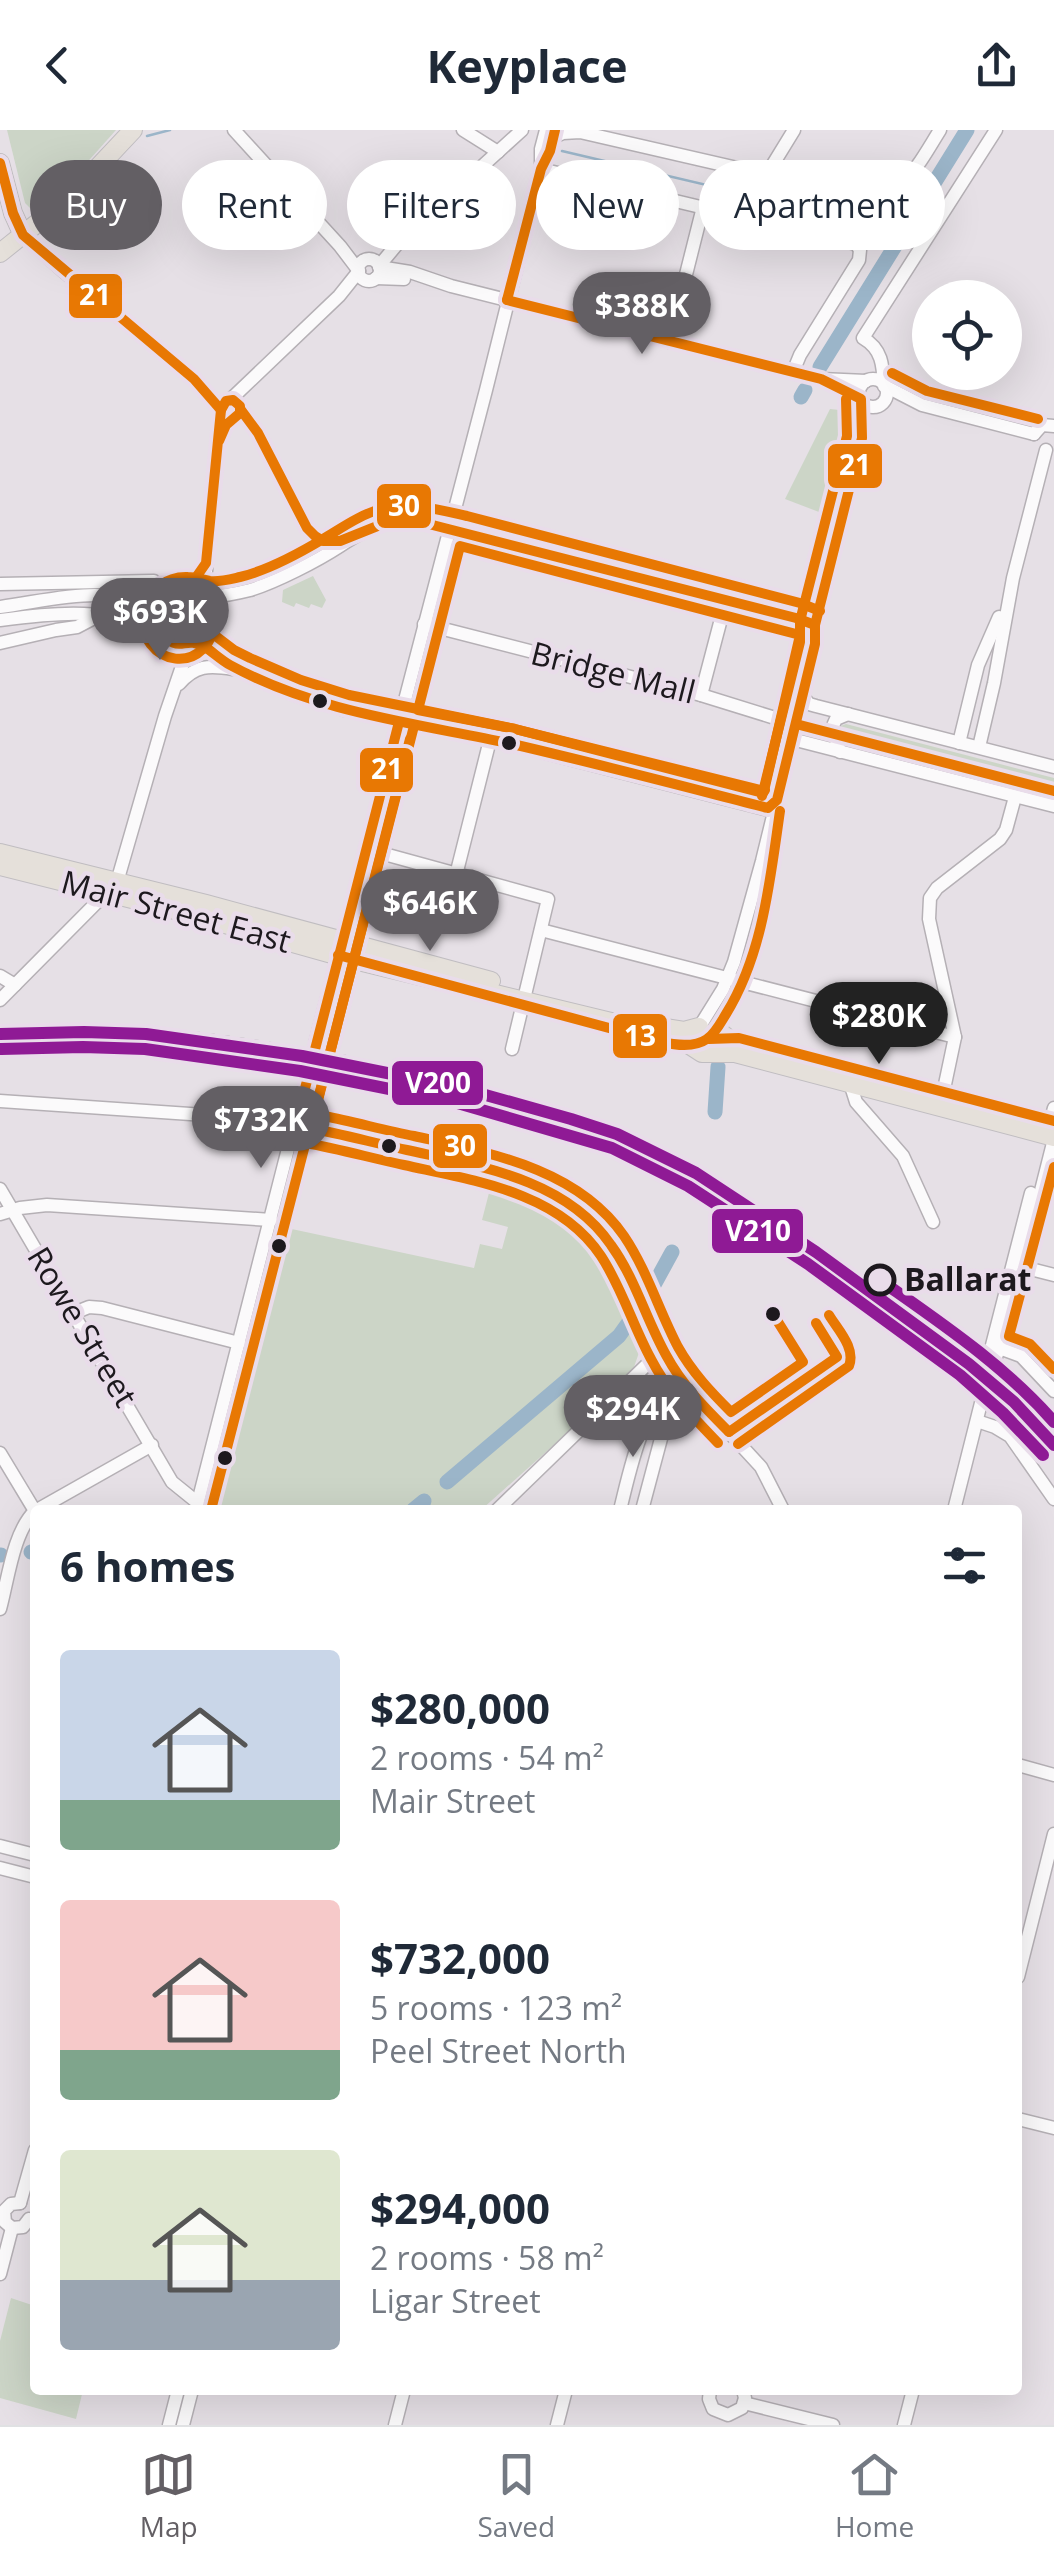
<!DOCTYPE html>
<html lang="en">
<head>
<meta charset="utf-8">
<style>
	:root { --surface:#fff; --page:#f6f6f7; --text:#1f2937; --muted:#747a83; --line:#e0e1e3; --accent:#635f64 }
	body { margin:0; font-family:"Open Sans",sans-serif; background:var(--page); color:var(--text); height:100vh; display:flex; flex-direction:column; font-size:38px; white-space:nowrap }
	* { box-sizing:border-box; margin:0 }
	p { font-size:32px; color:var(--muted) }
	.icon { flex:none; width:55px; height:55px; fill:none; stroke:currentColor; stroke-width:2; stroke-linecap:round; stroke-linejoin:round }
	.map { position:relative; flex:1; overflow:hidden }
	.side { position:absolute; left:30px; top:1375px; width:992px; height:890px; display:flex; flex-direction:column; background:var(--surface); border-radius:10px; box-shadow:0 10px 40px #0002 }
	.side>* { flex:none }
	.guide { position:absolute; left:30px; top:30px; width:995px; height:90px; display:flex; gap:20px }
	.fabs { position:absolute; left:912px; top:150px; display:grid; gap:20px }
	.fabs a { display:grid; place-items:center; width:110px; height:110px; border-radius:50%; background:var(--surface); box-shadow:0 10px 40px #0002; font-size:50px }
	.price { position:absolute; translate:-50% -85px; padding:0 22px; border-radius:35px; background:var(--accent); color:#fff; font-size:32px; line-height:65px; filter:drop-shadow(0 2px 5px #0008) }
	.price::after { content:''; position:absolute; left:50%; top:60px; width:30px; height:22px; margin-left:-15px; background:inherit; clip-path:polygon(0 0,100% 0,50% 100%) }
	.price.active { background:#222; color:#fff }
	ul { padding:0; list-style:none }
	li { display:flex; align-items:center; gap:30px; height:250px; padding:0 30px }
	li span { display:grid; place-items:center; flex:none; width:280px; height:200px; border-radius:10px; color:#555 }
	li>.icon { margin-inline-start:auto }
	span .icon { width:120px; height:120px; fill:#fffc; stroke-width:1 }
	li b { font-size:42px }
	h2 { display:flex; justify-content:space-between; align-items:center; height:120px; padding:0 30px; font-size:42px }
	.tag { padding:0 35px; border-radius:45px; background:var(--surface); box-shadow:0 10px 40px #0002; font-size:35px; line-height:90px }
	.tag.active { background:var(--accent); color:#fff }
	header { display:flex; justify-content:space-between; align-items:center; height:130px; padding:0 30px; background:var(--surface); font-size:45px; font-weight:700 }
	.tabs { display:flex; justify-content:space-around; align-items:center; height:140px; border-top:2px solid var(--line); background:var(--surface); font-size:28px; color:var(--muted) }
	.tabs a { display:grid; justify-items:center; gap:5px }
	.tabs .active { color:var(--accent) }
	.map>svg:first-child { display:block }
</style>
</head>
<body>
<header><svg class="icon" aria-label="back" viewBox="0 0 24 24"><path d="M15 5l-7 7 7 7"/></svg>Keyplace<svg class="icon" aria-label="share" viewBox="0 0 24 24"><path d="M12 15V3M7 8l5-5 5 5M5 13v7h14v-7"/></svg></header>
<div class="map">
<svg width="1054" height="2295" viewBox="0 0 1054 2295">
	<rect width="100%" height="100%" fill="#e6e0e6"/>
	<!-- green -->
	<g fill="#ccd5c7">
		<polygon points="7,0 116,0 74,47 35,77 30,78 25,73"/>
		<polygon points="830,279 849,281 819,382 785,369"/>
		<polygon points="313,446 326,470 322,478 311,474 309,478 296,473 294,477 282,472 283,460"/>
		<path d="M182,467L193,471C197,481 197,486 193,496C178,529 143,484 182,467Z"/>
		<polygon points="846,594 1054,648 1054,668 883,627 879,623 842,610 838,597"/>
		<polygon points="490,1059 564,1082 586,1096 606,1126 640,1191 643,1211 634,1237 565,1305 481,1380 243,1380 212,1377 287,1098 474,1138 480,1114 502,1119 508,1097 482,1090"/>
		<polygon points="11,2168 35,2176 35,2260 83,2260 76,2289 0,2268 0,2211"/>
	</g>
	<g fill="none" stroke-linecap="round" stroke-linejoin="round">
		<!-- stream -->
		<g stroke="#9bb5c9" stroke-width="2.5">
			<polyline points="147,6 170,0"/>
			<path d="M562,21L860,91C889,94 911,82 929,60"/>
		</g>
		<!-- river -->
		<g stroke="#9bb5c9" stroke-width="15">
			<polyline points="820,237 967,0"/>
			<polyline points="801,267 805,260"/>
			<polyline points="715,982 718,937"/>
			<polyline points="447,1352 619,1206 649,1164 672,1122"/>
			<polyline points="413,1380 424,1371"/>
			<polyline points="31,1422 35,1421"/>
			<polyline points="0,1425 1,1425"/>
		</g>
		<!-- minor-tunnel -->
		<polyline stroke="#beb8be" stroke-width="12" stroke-dasharray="12 6" stroke-linecap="butt" points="308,946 316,911"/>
		<!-- minor casing -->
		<g stroke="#b5b0b5" stroke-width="15">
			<g id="minor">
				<polyline points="234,0 340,116 359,141"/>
				<polyline points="463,0 498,22"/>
				<path d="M554,7L563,3L580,2L850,64C903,71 916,38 940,0"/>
				<polyline points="541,39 856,114 860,120 859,130 800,225 793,242"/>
				<polyline points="767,44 794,0"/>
				<polyline points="23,105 62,140 194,249 221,280"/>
				<circle cx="369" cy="140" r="11"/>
				<polyline points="379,136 399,112 522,0"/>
				<polyline points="379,137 410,142 451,156 821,249 866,251"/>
				<polyline points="376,148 404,149"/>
				<polyline points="669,212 703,77"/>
				<circle cx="873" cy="263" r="14"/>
				<path d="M884,256C883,235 882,219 863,208L996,0"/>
				<polyline points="885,256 922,275 1034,304"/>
				<polyline points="230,270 339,166 359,141"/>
				<polyline points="241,280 258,303 309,401 323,411 344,411"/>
				<polyline points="1034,304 1042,295 1054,296"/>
				<polyline points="0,454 154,451"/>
				<path d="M197,464C208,479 201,503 187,514L171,513C157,502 151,480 168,468C183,456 196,465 212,466C225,466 238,463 250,460C276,452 317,431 340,416C355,406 370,397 388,393C413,387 439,395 463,401L796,488L815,495"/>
				<polyline points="200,467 206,441 222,276 226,271 233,270 238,273 241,279"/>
				<path d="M0,477C31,473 63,465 95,465C120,465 140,476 165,469"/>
				<path d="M0,490C53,483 116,475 163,507"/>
				<polyline points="424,494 701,565 775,588 792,609"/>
				<polyline points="191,512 206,517 226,533 244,542 296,564 345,580 511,614 765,679 772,676 777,670"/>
				<polyline points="0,513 56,500 77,497 96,487"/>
				<path d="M179,554C195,535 209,535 233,539"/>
				<polyline points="701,565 726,470"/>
				<polyline points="802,565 809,574 816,576 1054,637"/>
				<polyline points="792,609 1054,676"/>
				<polyline points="959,613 978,535 999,487"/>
				<polyline points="979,617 994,553 1013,448 1046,320"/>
				<polyline points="840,622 832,598 836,589 848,584"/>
				<polyline points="366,719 548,769 512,919"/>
				<polyline points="456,745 490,610"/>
				<polyline points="541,800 955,907"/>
				<polyline points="0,846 15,855"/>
				<polyline points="0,870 117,752 165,586 190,513"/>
				<polyline points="700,896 723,859 734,832 762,731 815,514 815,495 862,308 861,269"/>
				<polyline points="316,911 486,260 541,39 541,19 546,0"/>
				<polyline points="850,953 856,972 903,1026 933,1092"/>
				<polyline points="0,971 279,990"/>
				<polyline points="300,978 308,946"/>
				<polyline points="940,978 955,907 929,789 930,768 937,758 1000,709 1006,700 1015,667"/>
				<polyline points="309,998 501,1045 548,1063 583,1084 607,1109 617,1125 663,1219 678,1247 761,1337 783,1380"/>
				<polyline points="1048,1000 1054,978"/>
				<polyline points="0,1059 172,1352 198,1373"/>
				<polyline points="0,1084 20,1078 47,1075 271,1090"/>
				<polyline points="1015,1135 1054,1145"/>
				<polyline points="74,1183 89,1177 102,1178 239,1213"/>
				<polyline points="994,1216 1021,1226 1054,1261"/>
				<polyline points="990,1223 1031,1063"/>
				<polyline points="977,1291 995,1297 1010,1306 1054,1369"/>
				<path d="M0,1323L35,1381C13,1402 8,1450 0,1479"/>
				<polyline points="37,1380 152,1315"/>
				<polyline points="196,1380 291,1007"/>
				<polyline points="497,1380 663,1219"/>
				<path d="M620,1380C632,1332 641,1282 678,1247"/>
				<polyline points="642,1380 663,1301 666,1279 658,1269"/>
				<polyline points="954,1380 982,1269 1009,1188 1054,1009"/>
				<polyline points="1018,1635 1054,1645"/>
				<polyline points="0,1716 35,1725"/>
				<polyline points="0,1738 35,1747"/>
				<polyline points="1018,1847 1054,1704"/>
				<polyline points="1018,1989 1054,1998"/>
				<polyline points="20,2073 35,2020"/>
				<polyline points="12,2098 5,2092 4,2081 11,2074 20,2073"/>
				<polyline points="12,2098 23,2097 29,2089"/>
				<polyline points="0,2144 12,2098"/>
				<polyline points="710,2260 709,2269 713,2279 728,2285 742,2278 745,2268 743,2260"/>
				<polyline points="744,2273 833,2295"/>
				<polyline points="169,2295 178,2260"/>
				<polyline points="183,2295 192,2260"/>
				<polyline points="395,2295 404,2260"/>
				<polyline points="557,2295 566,2260"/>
				<polyline points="904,2295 913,2260"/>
			</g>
		</g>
		<!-- major casing -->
		<g stroke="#c0bdc1" stroke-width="20">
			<g id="major">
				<polyline points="0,33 13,83 23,105"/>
				<polyline points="0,123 71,66 133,0"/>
				<polyline points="0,723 206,774 491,851"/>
				<polyline points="0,736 164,777 350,829 665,905 685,912 702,923 735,923 1054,1007"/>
				<polyline points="665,898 684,901 699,897"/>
				<polyline points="720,902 735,914 749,919"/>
				<polyline points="997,981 1054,994"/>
			</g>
		</g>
		<!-- minor -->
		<use href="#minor" stroke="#fbfafb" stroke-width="12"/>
		<!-- major -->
		<use href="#major" stroke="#e5e0da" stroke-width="18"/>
		<!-- rail -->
		<g stroke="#bab9ba" stroke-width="2.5" stroke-dasharray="5 10" stroke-linecap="butt">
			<path d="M0,899C57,898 114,895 170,900C229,905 288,916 346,926"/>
			<path d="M631,1010C704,1040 770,1080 834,1125"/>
			<path d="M918,1186C969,1225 1016,1263 1054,1314"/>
		</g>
		<!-- bus-1 casing -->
		<g stroke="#e9dcea" stroke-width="18">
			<g id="bus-1">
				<polyline points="0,33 13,83 23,105 194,249 221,280"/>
				<polyline points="507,170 541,39 550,21 555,0"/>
				<polyline points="241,280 258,303 307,398 315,406 323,411 340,411 385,393 417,391 796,488 815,495"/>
				<path d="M219,311L226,295L240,283V276L233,270L226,271L221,280L206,433L190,456L168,468L160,477L159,500C181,527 182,504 205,517C214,523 221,530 230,535C316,582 414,593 508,613C595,633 682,656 768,678L777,670L815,514V495L862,308L861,269L821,249L507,170"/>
				<polyline points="300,978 399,592"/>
				<path d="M309,998C342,1004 374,1013 407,1020C479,1036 566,1049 611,1115C635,1148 646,1189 666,1225C682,1255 705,1278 729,1302"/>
				<polyline points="729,1302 837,1227 816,1193"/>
			</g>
		</g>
		<!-- bus-2 casing -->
		<g stroke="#e9dcea" stroke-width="18">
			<g id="bus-2">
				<polygon points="460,416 800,505 764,661 515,599 418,580"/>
				<path d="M338,825L661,912C675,915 694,918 707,909C715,904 721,892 726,884C763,824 770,750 780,681"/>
				<polyline points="315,982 410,609"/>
				<path d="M306,1013C339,1019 371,1028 404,1035C472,1050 559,1062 601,1126C622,1158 633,1196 651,1229C668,1262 693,1287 718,1313"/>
				<path d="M738,1314L849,1236C856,1218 838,1200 829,1185"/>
				<polyline points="211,1380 306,1011"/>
			</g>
		</g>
		<!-- bus-3 casing -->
		<g stroke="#e9dcea" stroke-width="18">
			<g id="bus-3">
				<polyline points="892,243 927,261 1038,289"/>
				<path d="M217,481C213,553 135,536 143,481C146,460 168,446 188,447C195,447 203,450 210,451C220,452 231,449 240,447C269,440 298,424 323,409C343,397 361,384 384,378C412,372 440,380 467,386L800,473L820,481"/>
				<polyline points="196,498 213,504 234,520 250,528 301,550 349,565 515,599 763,663 765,660"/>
				<polyline points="796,594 1054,661"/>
				<path d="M414,596L317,973L324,986C354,992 384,1000 414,1006C489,1023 577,1038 624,1106C647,1140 659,1181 678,1217C692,1242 711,1262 731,1282L803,1232L773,1184"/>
				<polyline points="762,666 800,512 800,491 847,306 846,269"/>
				<polyline points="709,909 739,908 1054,991"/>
				<polyline points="1054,1037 1009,1206 1030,1214 1054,1239"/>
			</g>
		</g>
		<!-- bus-1 -->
		<use href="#bus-1" stroke="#e87803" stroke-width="10"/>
		<!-- bus-2 -->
		<use href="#bus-2" stroke="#e87803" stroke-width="10"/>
		<!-- bus-3 -->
		<use href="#bus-3" stroke="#e87803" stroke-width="10"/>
		<!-- rail-1 casing -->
		<g stroke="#e9dcea" stroke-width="20">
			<polyline id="rail-1" points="0,904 84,902 146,904 302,926 457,957 571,989 617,1004 696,1043 816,1122 969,1234 1014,1272 1054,1315"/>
		</g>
		<!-- rail-2 casing -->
		<g stroke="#e9dcea" stroke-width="20">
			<polyline id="rail-2" points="1,919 83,917 145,919 300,941 454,972 612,1018 688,1056 808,1134 960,1245 1003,1283 1043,1325"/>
		</g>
		<!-- rail-3 casing -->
		<g stroke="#e9dcea" stroke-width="20">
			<path id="rail-3" d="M880,1150C941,1193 1004,1235 1054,1292"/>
		</g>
		<!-- rail-1 -->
		<use href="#rail-1" stroke="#8f1a95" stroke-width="12"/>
		<!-- rail-2 -->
		<use href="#rail-2" stroke="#8f1a95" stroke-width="12"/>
		<!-- rail-3 -->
		<use href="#rail-3" stroke="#8f1a95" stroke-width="12"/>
	</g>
	<!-- markers -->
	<g fill="#1d191e" stroke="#e9dcea" stroke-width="4">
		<circle cx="320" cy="571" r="9"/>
		<circle cx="509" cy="613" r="9"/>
		<circle cx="389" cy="1016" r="9"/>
		<circle cx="279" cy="1116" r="9"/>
		<circle cx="773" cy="1184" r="9"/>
		<circle cx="225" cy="1328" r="9"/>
	</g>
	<circle fill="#e9dcea" stroke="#1d191e" stroke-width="5" cx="880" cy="1150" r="14"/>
	<g text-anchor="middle" stroke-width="9" stroke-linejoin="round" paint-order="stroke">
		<!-- street labels -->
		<g font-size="32" fill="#1d191e" stroke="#e9dcea">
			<text transform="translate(613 543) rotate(14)" y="11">Bridge Mall</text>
			<text transform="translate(176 782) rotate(15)" y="11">Mair Street East</text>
			<text transform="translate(82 1197) rotate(59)" y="11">Rowe Street</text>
		</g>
		<!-- stop labels -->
		<g font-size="32" font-weight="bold" fill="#1d191e" stroke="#e9dcea" text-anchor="start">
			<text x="904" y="1161">Ballarat</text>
		</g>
	</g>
	<g stroke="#e9dcea" stroke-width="4">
		<rect x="67" y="142" width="57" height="48" rx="10" fill="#e87803"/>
		<rect x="826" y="312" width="58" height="48" rx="10" fill="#e87803"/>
		<rect x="375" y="352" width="58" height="48" rx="10" fill="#e87803"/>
		<rect x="358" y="616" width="57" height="48" rx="10" fill="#e87803"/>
		<rect x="611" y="882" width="58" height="48" rx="10" fill="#e87803"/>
		<rect x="390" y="929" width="95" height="48" rx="10" fill="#8f1a95"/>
		<rect x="431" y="992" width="58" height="48" rx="10" fill="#e87803"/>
		<rect x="710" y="1077" width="95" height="48" rx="10" fill="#8f1a95"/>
	</g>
	<g font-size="28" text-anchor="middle" font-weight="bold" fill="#fff">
		<text x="95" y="175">21</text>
		<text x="855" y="345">21</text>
		<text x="404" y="386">30</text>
		<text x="387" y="649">21</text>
		<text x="640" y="916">13</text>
		<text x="438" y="963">V200</text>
		<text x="460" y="1026">30</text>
		<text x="758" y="1111">V210</text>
	</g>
</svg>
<div class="fabs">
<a><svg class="icon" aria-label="locate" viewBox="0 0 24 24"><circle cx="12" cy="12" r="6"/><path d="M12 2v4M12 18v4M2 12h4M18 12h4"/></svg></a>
</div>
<b class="price" style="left:642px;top:227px">$388K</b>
<b class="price" style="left:160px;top:533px">$693K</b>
<b class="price" style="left:430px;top:824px">$646K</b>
<b class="price active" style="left:879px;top:937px">$280K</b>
<b class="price" style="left:261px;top:1041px">$732K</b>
<b class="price" style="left:633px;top:1330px">$294K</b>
<div class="guide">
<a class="tag active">Buy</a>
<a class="tag">Rent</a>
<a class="tag">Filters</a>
<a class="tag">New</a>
<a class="tag">Apartment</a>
</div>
<section class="side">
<h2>6 homes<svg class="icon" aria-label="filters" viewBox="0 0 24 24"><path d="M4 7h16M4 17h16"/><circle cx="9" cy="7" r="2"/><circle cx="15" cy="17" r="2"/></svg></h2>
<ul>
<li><span style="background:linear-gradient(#c9d6e8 75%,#7fa58c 0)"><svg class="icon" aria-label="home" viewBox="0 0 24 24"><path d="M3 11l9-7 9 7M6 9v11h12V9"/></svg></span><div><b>$280,000</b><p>2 rooms · 54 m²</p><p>Mair Street</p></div></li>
<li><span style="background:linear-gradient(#f6c9c9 75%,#7fa58c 0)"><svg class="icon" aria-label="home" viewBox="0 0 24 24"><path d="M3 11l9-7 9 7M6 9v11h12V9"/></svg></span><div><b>$732,000</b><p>5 rooms · 123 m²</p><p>Peel Street North</p></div></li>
<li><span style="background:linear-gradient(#dfe7d0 65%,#9aa5b1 0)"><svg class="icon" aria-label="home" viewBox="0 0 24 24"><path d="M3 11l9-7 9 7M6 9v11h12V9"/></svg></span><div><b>$294,000</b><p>2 rooms · 58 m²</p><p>Ligar Street</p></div></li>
</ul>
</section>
</div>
<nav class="tabs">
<a class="active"><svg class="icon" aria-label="map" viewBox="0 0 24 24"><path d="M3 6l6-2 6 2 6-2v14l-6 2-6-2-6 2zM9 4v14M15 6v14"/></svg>Map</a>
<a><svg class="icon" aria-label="saved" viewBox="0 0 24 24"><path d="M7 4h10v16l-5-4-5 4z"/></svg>Saved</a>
<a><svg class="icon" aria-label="home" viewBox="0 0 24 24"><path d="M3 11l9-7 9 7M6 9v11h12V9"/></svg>Home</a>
</nav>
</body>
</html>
